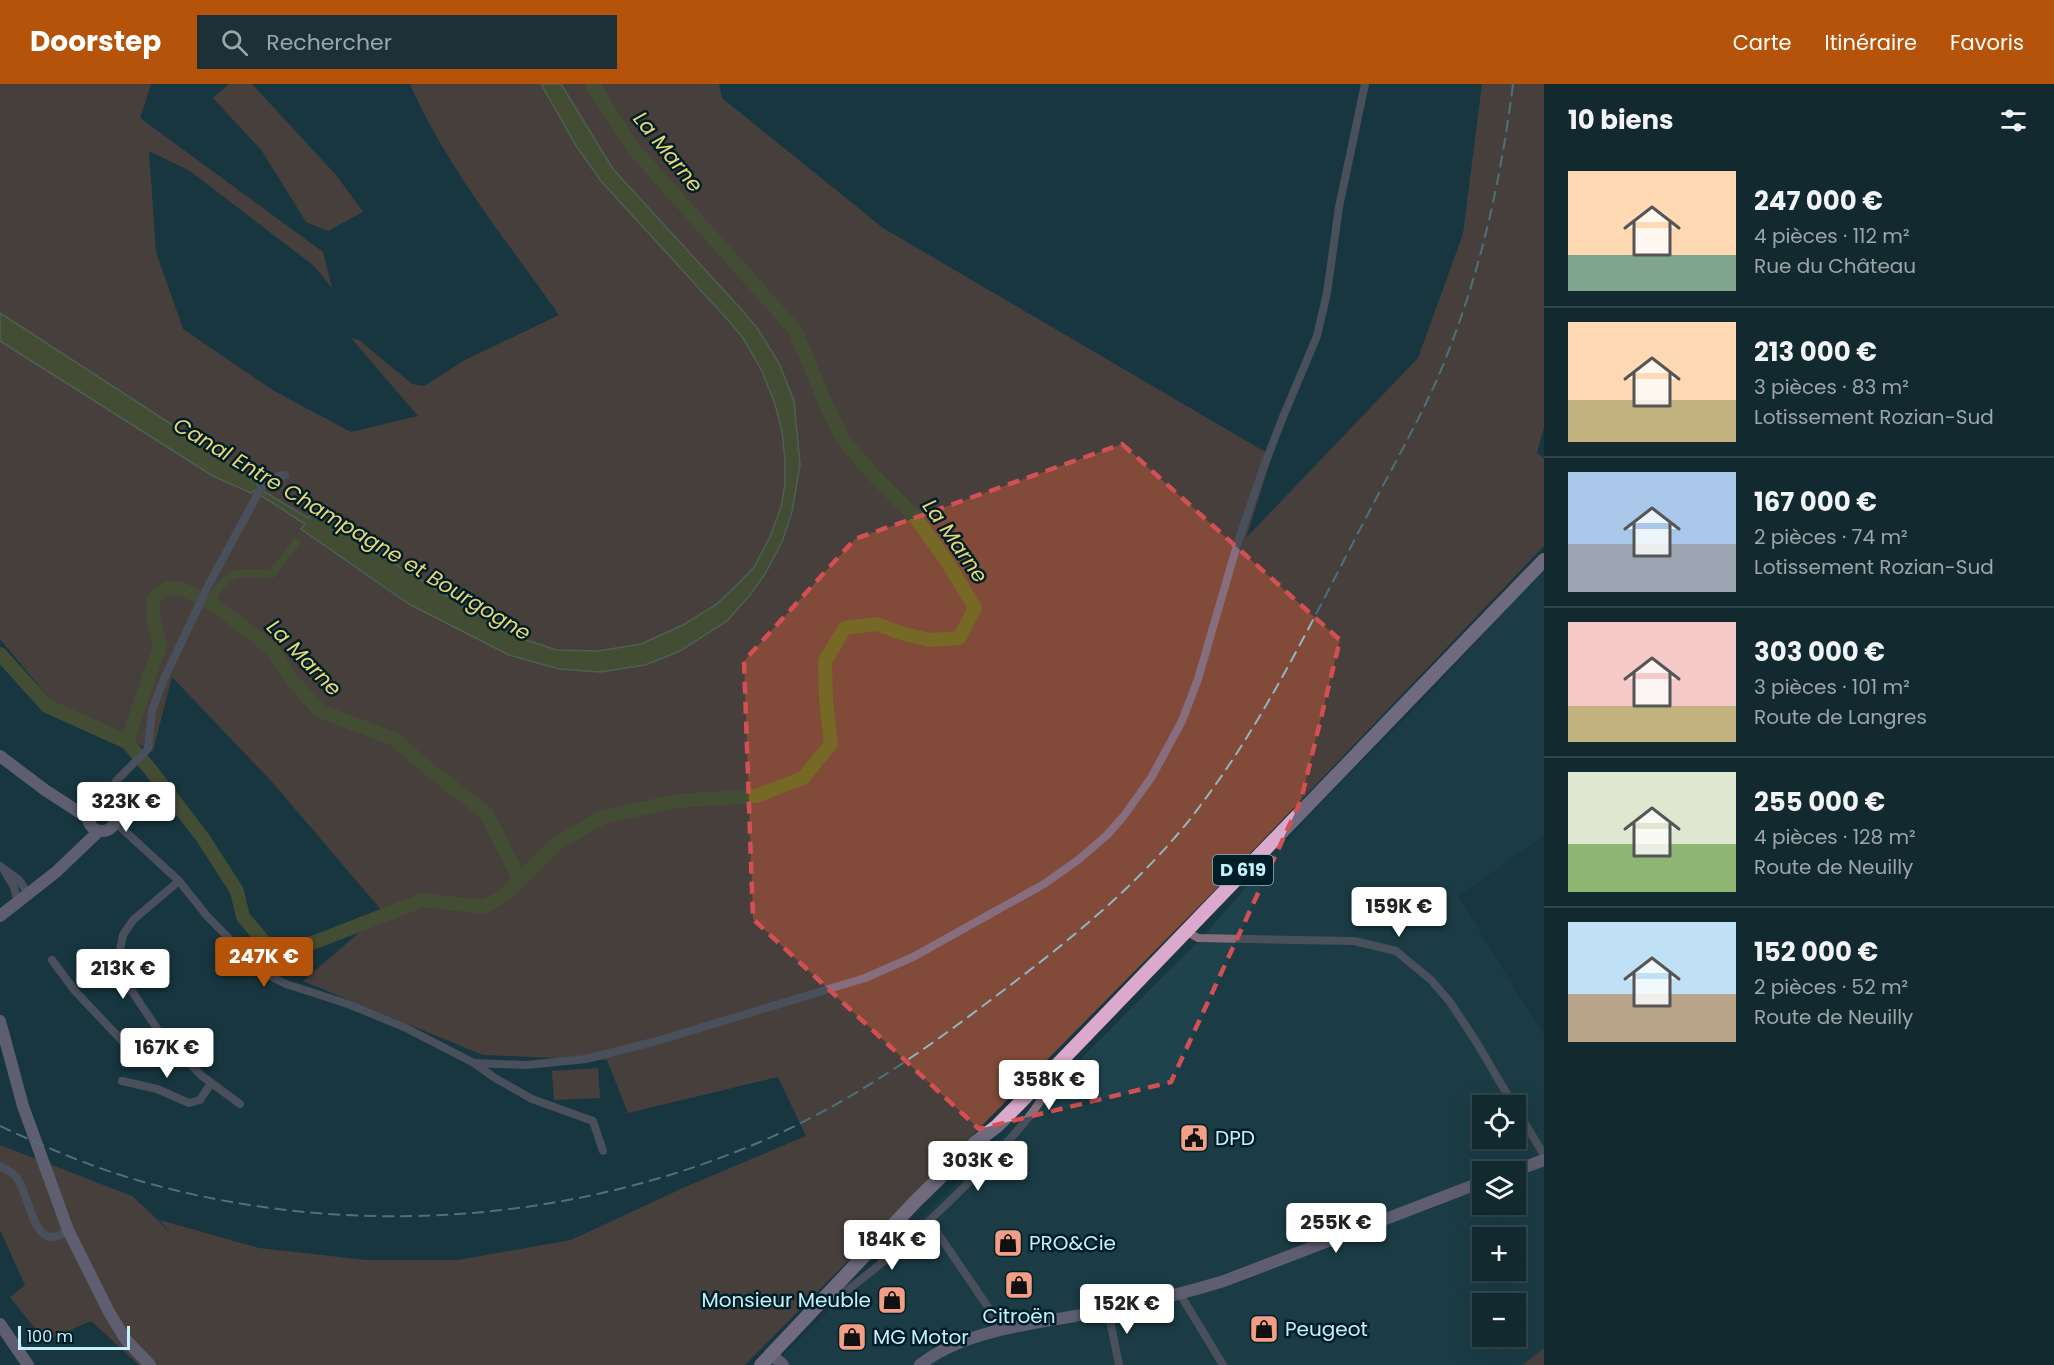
<!DOCTYPE html>
<html lang="fr">
<head>
<meta charset="utf-8">
<style>
	:root { --surface:#12292f; --page:#1b3137; --text:#f1f3f6; --muted:#9ca6aa; --line:#31454b; --accent:#b45309 }
	body { margin:0; font-family:Poppins,sans-serif; background:var(--page); color:var(--text); height:100vh; display:flex; flex-direction:column; font-size:22px; white-space:nowrap }
	* { box-sizing:border-box; margin:0 }
	p { font-size:20px; color:var(--muted) }
	.icon { flex:none; width:33px; height:33px; fill:none; stroke:currentColor; stroke-width:2; stroke-linecap:round; stroke-linejoin:round }
	.map { position:relative; flex:1; overflow:hidden }
	.drawer { display:flex; flex-direction:column; background:var(--surface); width:510px }
	.drawer>* { flex:none }
	.controls { position:absolute; left:1472px; top:1011px; display:grid; gap:12px }
	.controls a { display:grid; place-items:center; width:54px; height:54px; border-radius:0px; background:var(--surface); box-shadow:0 6px 24px #0002,0 0 0 2px var(--line); font-size:30px }
	.scale { position:absolute; left:18px; bottom:15px; width:112px; box-sizing:border-box; padding-left:6px; border:3px solid #c4f1fe; border-top:0; font-size:16px; line-height:21px; white-space:nowrap; color:#c4f1fe; -webkit-text-stroke:4px #001e26; paint-order:stroke }
	.price { position:absolute; translate:-50% -51px; padding:0 14px; border-radius:6px; background:#fff; color:#222; font-size:20px; line-height:39px; filter:drop-shadow(0 2px 3px #0008) }
	.price::after { content:''; position:absolute; left:50%; top:36px; width:18px; height:14px; margin-left:-9px; background:inherit; clip-path:polygon(0 0,100% 0,50% 100%) }
	.price.current { background:var(--accent); color:#fff }
	ul { padding:0; list-style:none }
	li { display:flex; align-items:center; gap:18px; height:150px; padding:0 24px }
	li+li { border-top:2px solid var(--line) }
	li span { display:grid; place-items:center; flex:none; width:168px; height:120px; border-radius:0px; color:#555 }
	li>.icon { margin-inline-start:auto }
	span .icon { width:72px; height:72px; fill:#fffc; stroke-width:1 }
	li b { font-size:26px }
	h2 { display:flex; justify-content:space-between; align-items:center; height:72px; padding:0 24px; font-size:26px }
	header { display:flex; align-items:center; gap:36px; box-sizing:border-box; height:84px; padding:0 30px; background:var(--accent); color:#fff }
	header strong { font-size:28px }
	nav { display:flex; gap:33px; margin-inline-start:auto; font-size:21px }
	.search { width:420px; height:54px; background:var(--page); display:flex; align-items:center; gap:15px; box-sizing:border-box; padding:0 21px; border-radius:0px; color:var(--muted); font-size:22px }
	main { display:flex; flex:1; min-height:0 }
	.map>svg:first-child { display:block }
</style>
</head>
<body>
<header>
<strong>Doorstep</strong>
<div class="search"><svg class="icon" aria-label="search" viewBox="0 0 24 24"><circle cx="10" cy="10" r="6"/><path d="M15 15l6 6"/></svg>Rechercher</div>
<nav><a>Carte</a><a>Itinéraire</a><a>Favoris</a></nav>
</header>
<main>
<div class="map">
<svg width="1544" height="1281" viewBox="0 0 1544 1281">
	<rect width="100%" height="100%" fill="#18373f"/>
	<!-- built -->
	<path fill="#1f434c" fill-rule="evenodd" d="M1544,483V752L1458,812L1544,952V1281H774L1203,853L1309,731L1427,612ZM1482,1022H1515V1054H1482ZM1482,1088H1515V1120H1482ZM1482,1154H1515V1186H1482ZM1482,1220H1515V1252H1482Z"/>
	<!-- green -->
	<g fill="#814a39">
		<path d="M0,0H151L140,34L323,168L332,204L314,182L190,87L149,67L156,168L183,245L274,307L351,348L418,332L351,254L359,256L412,300L424,302L465,276L559,231C507,157 447,84 410,0H719L722,14L883,144L1272,372L1246,454L1418,274L1463,150L1482,0H1544V343L1537,369L1544,374V462L1219,802L745,1281H139L91,1237L45,1257L10,1213L25,1201L0,1146V1061L132,1112L159,1137L175,1155L160,1136L259,1164L366,1176H458L571,1156L683,1104L806,1052L778,993L628,1029L607,976L483,971L303,897L383,828L273,699L172,593L153,667L55,621L0,555Z"/>
		<polygon points="229,0 252,0 336,91 363,128 328,147 306,138 262,67 213,14"/>
		<polygon points="598,984 600,1014 554,1016 552,987"/>
		<polygon points="1544,1264 1544,1281 1523,1281"/>
	</g>
	<!-- water -->
	<polygon fill="#766825" stroke="#8d9166" stroke-width="1.5" points="541,0 561,0 613,85 741,225 757,244 779,279 794,317 800,381 792,428 782,458 765,490 750,511 727,537 680,567 645,581 600,588 559,585 509,571 409,520 301,445 305,440 254,407 251,409 213,392 0,257 0,229 225,375 257,399 258,404 308,434 311,430 330,440 483,534 520,554 557,566 598,567 641,560 683,541 717,520 740,498 754,483 770,453 781,423 785,400 785,376 782,347 775,320 762,287 743,254 727,235 601,97 577,63"/>
	<g fill="none" stroke-linecap="round" stroke-linejoin="round">
		<!-- canal -->
		<path stroke="#766825" stroke-width="8" d="M209,518C230,486 234,488 272,490L296,458"/>
		<!-- river -->
		<g stroke="#766825" stroke-width="14">
			<polyline points="0,570 47,622 127,658 160,561 153,534 153,515 166,504 182,505 216,522 273,566 292,596 320,627 394,655 425,682 486,729 520,796 556,760 603,733 677,717 756,712 803,694 831,660 826,616 825,577 845,544 877,540 901,549 930,556 959,554 975,524 948,479 915,433 868,385 842,354 825,318 795,246 633,64 592,0"/>
			<polyline points="127,658 150,685 203,754 237,807 243,833 269,863 297,865 423,816 484,823 503,812 520,796"/>
		</g>
		<!-- street -->
		<g stroke="#876e7f" stroke-width="8">
			<polyline points="106,720 116,697 148,665 152,626 164,595 208,502 266,395 285,391"/>
			<polyline points="115,738 179,797 207,832 262,888 286,900 348,920 404,943 474,979 495,994 532,1015 593,1037 603,1067"/>
			<polyline points="0,782 19,796 29,811"/>
			<polyline points="5,788 14,803 18,819"/>
			<polyline points="179,797 133,836 123,851 119,871 121,891 160,949 175,965 202,992 240,1020"/>
			<polyline points="1186,847 1198,854 1354,857 1396,867 1431,896 1450,918 1477,959 1514,1022"/>
			<path d="M52,876L75,907L126,961C141,967 149,957 160,949"/>
			<polyline points="474,979 526,981 586,975 657,957 865,894 913,873 1044,800 1078,776 1107,751 1123,733 1151,694 1182,637 1198,595 1237,461 1264,382 1283,333 1317,252 1327,209 1339,123 1365,0"/>
			<polyline points="122,997 157,1005 189,1019 200,1016 211,999"/>
			<polyline points="1515,1023 1544,1071"/>
			<path d="M0,1082C5,1085 12,1088 16,1093C27,1105 32,1152 51,1153C57,1154 63,1149 68,1146"/>
			<polyline points="930,1138 1003,1245"/>
			<polyline points="1180,1210 1223,1281"/>
			<path d="M837,1214C887,1177 933,1135 977,1090C1007,1059 1040,1026 1058,986"/>
			<polyline points="1108,1226 1119,1281"/>
		</g>
		<!-- secondary -->
		<g stroke="#b68faa" stroke-width="12">
			<polyline points="0,672 45,706 88,734"/>
			<circle cx="102" cy="733" r="14"/>
			<polyline points="0,832 56,788 99,747"/>
			<polyline points="0,937 23,1022 68,1146 109,1228 126,1256 150,1281"/>
			<polyline points="1511,1088 1544,1076"/>
			<polyline points="0,1240 28,1281"/>
			<polyline points="771,1270 783,1281"/>
			<path d="M920,1281C966,1243 1051,1238 1108,1226C1147,1218 1185,1209 1224,1197L1482,1098"/>
		</g>
		<!-- primary -->
		<polyline stroke="#dba9cc" stroke-width="14" points="761,1281 915,1118 976,1058 997,1042 1062,976 1544,476"/>
		<!-- rail -->
		<path stroke="#8eb7c2" stroke-width="2" stroke-dasharray="12 6" stroke-linecap="butt" d="M0,1042C45,1063 91,1083 140,1097C344,1155 565,1141 760,1058C842,1023 917,972 988,918C1060,864 1130,809 1187,739C1256,652 1305,551 1356,453C1382,402 1411,352 1435,300C1477,204 1500,104 1513,0"/>
	</g>
	<!-- marked area -->
	<path d="M0 0H1544V1281H0ZM1122,360L1340,556L1301,716L1171,998L979,1045L753,835L744,577L855,455Z" fill="#18373f" fill-opacity=".55" fill-rule="evenodd"/>
	<path fill="none" stroke="#d25053" stroke-width="4.5" stroke-dasharray="12 8" stroke-linejoin="round" d="M1122,360L1340,556L1301,716L1171,998L979,1045L753,835L744,577L855,455Z"/>
	<!-- icons -->
	<defs>
		<g id="civic-square" transform="scale(1.5)"><rect x="-9" y="-9" width="18" height="18" rx="4" fill="#f39f85" stroke="#001e26"/><path d="M-.6-6.5H3V-4.5H.6V-3L4-1V1h2V6H-6V1h2V-1L-.6-3ZM-1.2 2.5V6h2.4V2.5Z" fill="#111"/></g>
		<g id="shop-square" transform="scale(1.5)"><rect x="-9" y="-9" width="18" height="18" rx="4" fill="#f39f85" stroke="#001e26"/><path d="M-5-2.5h2.3a2.7 3.5 0 0 1 5.4 0H5L5.5 6h-11ZM-1.5-2.5h3a1.5 2.3 0 0 0-3 0Z" fill="#111"/></g>
	</defs>
	<g fill-rule="evenodd">
		<use href="#civic-square" x="1194" y="1054"/>
		<use href="#shop-square" x="1008" y="1159"/>
		<use href="#shop-square" x="1019" y="1201"/>
		<use href="#shop-square" x="892" y="1216"/>
		<use href="#shop-square" x="1264" y="1245"/>
		<use href="#shop-square" x="852" y="1253"/>
	</g>
	<g text-anchor="middle" stroke-width="5" stroke-linejoin="round" paint-order="stroke">
		<!-- shield labels -->
		<rect fill="#001e26" stroke="#89b2bd" stroke-width="1.5" x="1213" y="771" width="60" height="30" rx="4.5"/>
		<g font-size="18" font-weight="bold" fill="#c4f1fe">
			<text x="1243" y="792">D 619</text>
		</g>
		<!-- poi labels -->
		<g font-size="20" fill="#c4f1fe" stroke="#001e26" text-anchor="start">
			<text x="1215" y="1061">DPD</text>
			<text x="1029" y="1166">PRO&amp;Cie</text>
			<text x="871" y="1223" text-anchor="end">Monsieur Meuble</text>
			<text x="1019" y="1239" text-anchor="middle">Citroën</text>
			<text x="1285" y="1252">Peugeot</text>
			<text x="873" y="1260">MG Motor</text>
		</g>
		<!-- water labels -->
		<g font-size="21" font-style="italic" fill="#e9d575" stroke="#001e26">
			<text transform="translate(668 68) rotate(51)" y="7">La Marne</text>
			<text transform="translate(352 445) rotate(31)" y="7">Canal Entre Champagne et Bourgogne</text>
			<text transform="translate(955 457) rotate(55)" y="7">La Marne</text>
			<text transform="translate(304 574) rotate(46)" y="7">La Marne</text>
		</g>
	</g>
</svg>
<div class="controls">
<a><svg class="icon" aria-label="locate" viewBox="0 0 24 24"><circle cx="12" cy="12" r="6"/><path d="M12 2v4M12 18v4M2 12h4M18 12h4"/></svg></a>
<a><svg class="icon" aria-label="layers" viewBox="0 0 24 24"><path d="M12 4l9 5-9 5-9-5zM3 14l9 5 9-5"/></svg></a>
<a>+</a>
<a>−</a>
</div>
<div class="scale">100 m</div>
<b class="price" style="left:126px;top:749px">323K €</b>
<b class="price" style="left:1399px;top:854px">159K €</b>
<b class="price current" style="left:264px;top:904px">247K €</b>
<b class="price" style="left:123px;top:916px">213K €</b>
<b class="price" style="left:167px;top:995px">167K €</b>
<b class="price" style="left:1049px;top:1027px">358K €</b>
<b class="price" style="left:978px;top:1108px">303K €</b>
<b class="price" style="left:1336px;top:1170px">255K €</b>
<b class="price" style="left:892px;top:1187px">184K €</b>
<b class="price" style="left:1127px;top:1251px">152K €</b>
</div>
<section class="drawer">
<h2>10 biens<svg class="icon" aria-label="filters" viewBox="0 0 24 24"><path d="M4 7h16M4 17h16"/><circle cx="9" cy="7" r="2"/><circle cx="15" cy="17" r="2"/></svg></h2>
<ul>
<li><span style="background:linear-gradient(#ffd9b3 70%,#7fa58c 0)"><svg class="icon" aria-label="home" viewBox="0 0 24 24"><path d="M3 11l9-7 9 7M6 9v11h12V9"/></svg></span><div><b>247 000 €</b><p>4 pièces · 112 m²</p><p>Rue du Château</p></div></li>
<li><span style="background:linear-gradient(#ffd9b3 65%,#c2b280 0)"><svg class="icon" aria-label="home" viewBox="0 0 24 24"><path d="M3 11l9-7 9 7M6 9v11h12V9"/></svg></span><div><b>213 000 €</b><p>3 pièces · 83 m²</p><p>Lotissement Rozian-Sud</p></div></li>
<li><span style="background:linear-gradient(#a9c7e8 60%,#9aa5b1 0)"><svg class="icon" aria-label="home" viewBox="0 0 24 24"><path d="M3 11l9-7 9 7M6 9v11h12V9"/></svg></span><div><b>167 000 €</b><p>2 pièces · 74 m²</p><p>Lotissement Rozian-Sud</p></div></li>
<li><span style="background:linear-gradient(#f6c9c9 70%,#c2b280 0)"><svg class="icon" aria-label="home" viewBox="0 0 24 24"><path d="M3 11l9-7 9 7M6 9v11h12V9"/></svg></span><div><b>303 000 €</b><p>3 pièces · 101 m²</p><p>Route de Langres</p></div></li>
<li><span style="background:linear-gradient(#dfe7d0 60%,#8fb573 0)"><svg class="icon" aria-label="home" viewBox="0 0 24 24"><path d="M3 11l9-7 9 7M6 9v11h12V9"/></svg></span><div><b>255 000 €</b><p>4 pièces · 128 m²</p><p>Route de Neuilly</p></div></li>
<li><span style="background:linear-gradient(#bfe0f5 60%,#b9a48a 0)"><svg class="icon" aria-label="home" viewBox="0 0 24 24"><path d="M3 11l9-7 9 7M6 9v11h12V9"/></svg></span><div><b>152 000 €</b><p>2 pièces · 52 m²</p><p>Route de Neuilly</p></div></li>
</ul>
</section>
</main>
</body>
</html>
